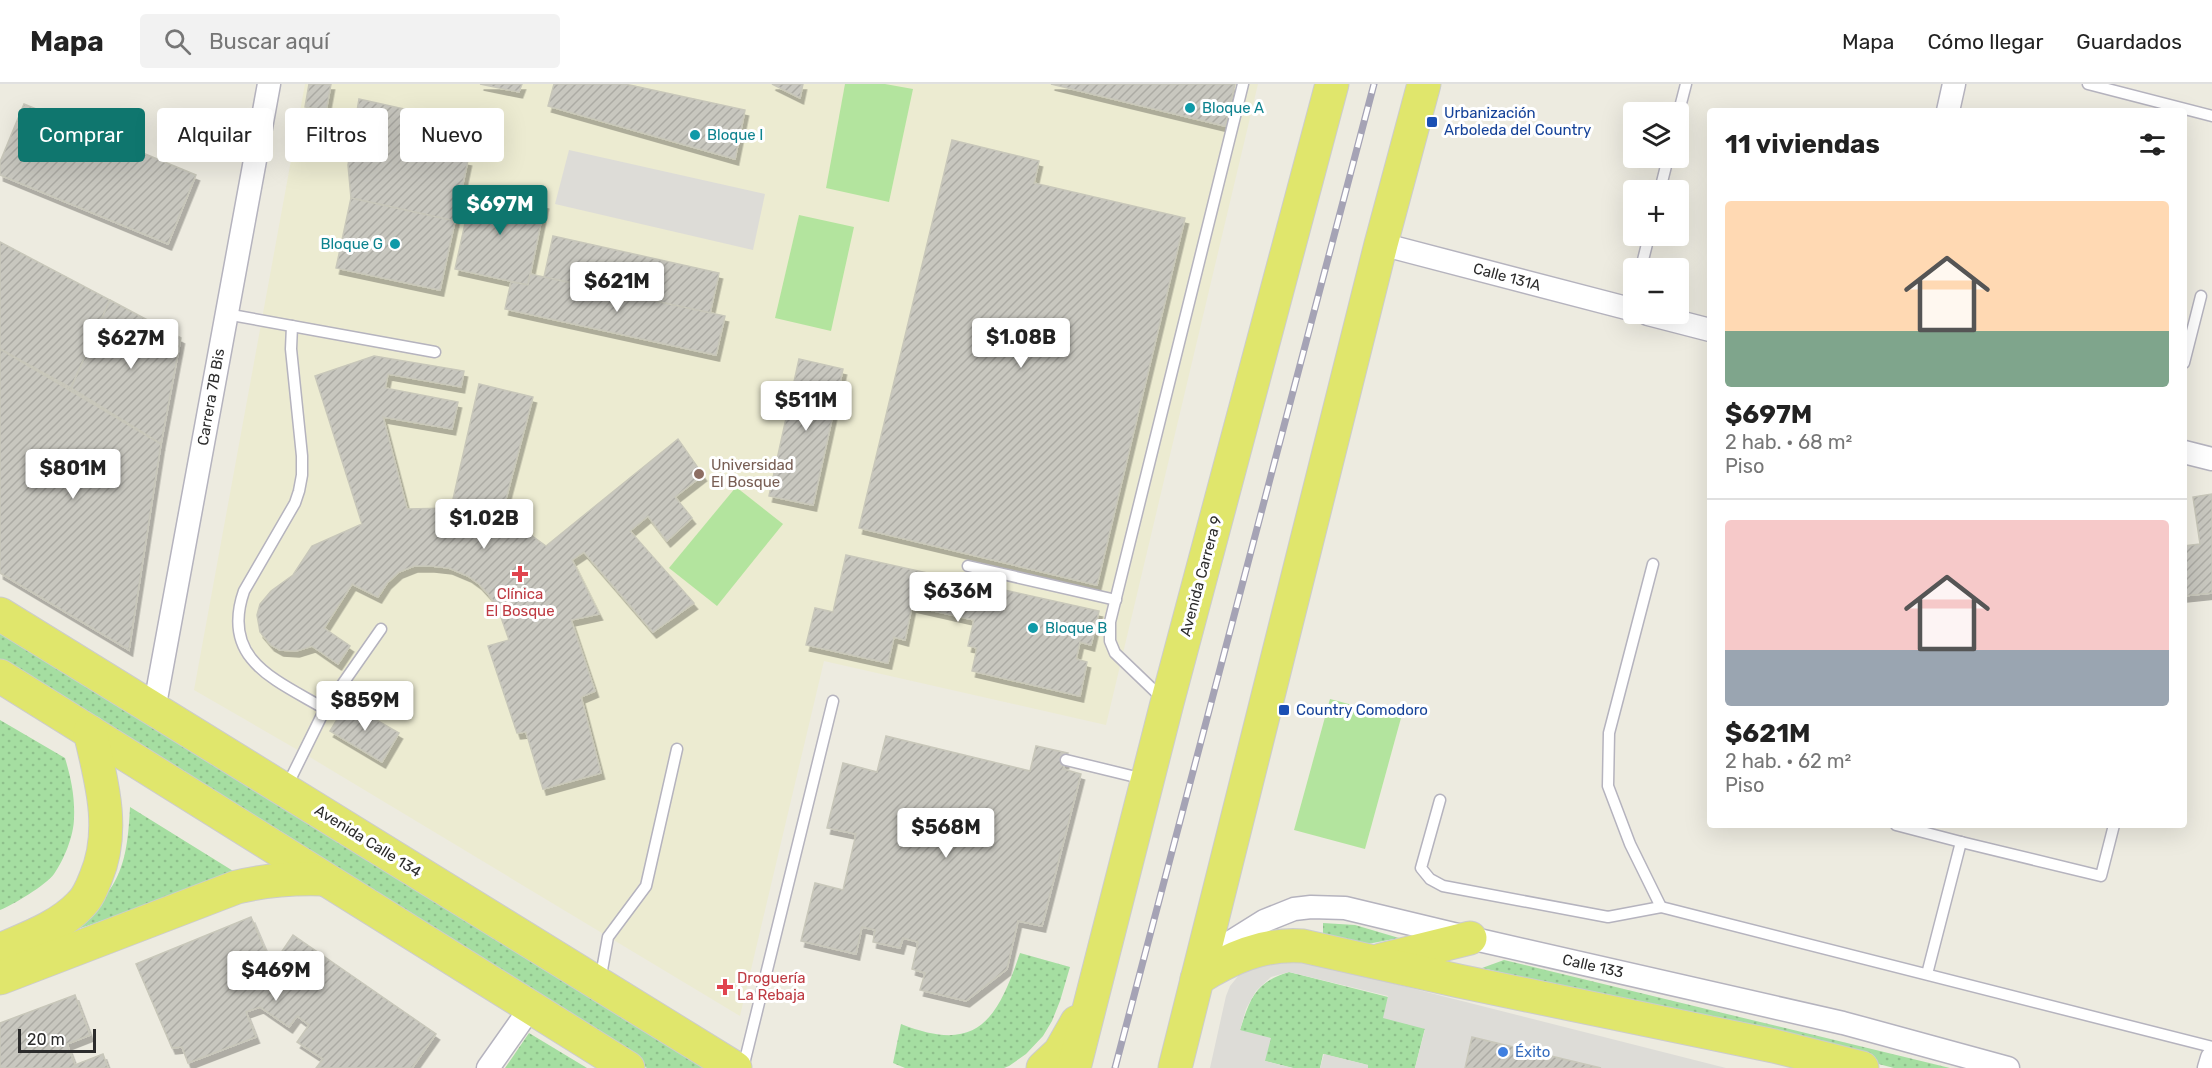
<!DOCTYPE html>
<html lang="es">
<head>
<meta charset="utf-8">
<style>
	:root { --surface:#fff; --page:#f2f2f2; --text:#222; --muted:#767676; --line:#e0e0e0; --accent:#0f766e }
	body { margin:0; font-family:Rubik,sans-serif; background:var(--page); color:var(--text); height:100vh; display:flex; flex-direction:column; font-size:22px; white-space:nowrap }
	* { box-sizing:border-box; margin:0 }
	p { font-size:20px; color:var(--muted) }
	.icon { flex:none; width:33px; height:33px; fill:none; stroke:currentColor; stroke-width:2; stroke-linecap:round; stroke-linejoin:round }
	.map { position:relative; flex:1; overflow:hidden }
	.side { position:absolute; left:1707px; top:24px; width:480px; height:720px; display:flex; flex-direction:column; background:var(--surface); border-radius:6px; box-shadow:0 6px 24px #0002 }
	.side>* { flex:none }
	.hud { position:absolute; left:18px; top:24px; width:570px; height:54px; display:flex; gap:12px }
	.tools { position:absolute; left:1623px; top:18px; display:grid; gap:12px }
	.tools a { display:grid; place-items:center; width:66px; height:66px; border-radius:6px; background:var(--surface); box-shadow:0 6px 24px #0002; font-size:30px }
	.scale { position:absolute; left:18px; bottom:15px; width:78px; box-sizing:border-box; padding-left:6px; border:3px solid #2c2c2c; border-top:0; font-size:16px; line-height:21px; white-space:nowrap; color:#2c2c2c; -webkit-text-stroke:4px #fff; paint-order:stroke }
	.price { position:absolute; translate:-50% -51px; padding:0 14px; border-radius:6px; background:#fff; color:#222; font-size:20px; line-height:39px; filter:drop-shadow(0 2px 3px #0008) }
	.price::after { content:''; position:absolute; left:50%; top:36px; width:18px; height:14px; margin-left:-9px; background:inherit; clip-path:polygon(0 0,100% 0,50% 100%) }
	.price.current { background:var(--accent); color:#fff }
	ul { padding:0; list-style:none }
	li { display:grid; align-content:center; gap:12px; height:318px; padding:0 18px }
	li+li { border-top:2px solid var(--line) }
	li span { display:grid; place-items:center; height:186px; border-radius:6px; color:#555 }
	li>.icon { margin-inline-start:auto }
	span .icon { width:108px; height:108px; fill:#fffc; stroke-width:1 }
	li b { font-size:26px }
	h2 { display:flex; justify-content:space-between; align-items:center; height:72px; padding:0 18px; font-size:26px }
	.tag { padding:0 21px; border-radius:6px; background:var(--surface); box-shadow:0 6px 24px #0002; font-size:21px; line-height:54px }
	.tag.current { background:var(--accent); color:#fff }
	header { display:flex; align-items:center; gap:36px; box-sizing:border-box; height:84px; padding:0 30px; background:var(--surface); border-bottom:2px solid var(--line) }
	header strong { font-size:28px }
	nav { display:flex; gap:33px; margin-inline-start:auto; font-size:21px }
	.search { width:420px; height:54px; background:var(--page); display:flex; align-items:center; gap:15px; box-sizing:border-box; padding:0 21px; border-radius:6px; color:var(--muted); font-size:22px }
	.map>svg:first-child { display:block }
</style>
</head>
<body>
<header>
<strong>Mapa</strong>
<div class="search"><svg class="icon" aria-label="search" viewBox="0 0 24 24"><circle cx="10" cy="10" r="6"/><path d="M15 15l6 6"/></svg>Buscar aquí</div>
<nav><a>Mapa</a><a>Cómo llegar</a><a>Guardados</a></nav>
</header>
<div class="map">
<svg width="2212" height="984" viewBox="0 0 2212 984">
	<defs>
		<pattern id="green-dots" width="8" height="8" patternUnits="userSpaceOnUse" patternTransform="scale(1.5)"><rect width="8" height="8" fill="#a5dea1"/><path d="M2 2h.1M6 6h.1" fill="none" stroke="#8ebf8b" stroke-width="1.8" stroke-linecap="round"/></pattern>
		<pattern id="building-hatch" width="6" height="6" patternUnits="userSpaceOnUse" patternTransform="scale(1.5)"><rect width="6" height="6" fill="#c8c7bf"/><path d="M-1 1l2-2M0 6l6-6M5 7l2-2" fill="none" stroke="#acaba4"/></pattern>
		<filter id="shadow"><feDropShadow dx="3.5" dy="6" stdDeviation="0" flood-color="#0004"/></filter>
	</defs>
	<rect width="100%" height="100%" fill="#edebe0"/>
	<!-- education -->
	<polygon fill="#ecebd1" points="305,0 1258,0 1106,641 824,577 740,932 303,669 194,606"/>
	<!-- green -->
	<g fill="url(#green-dots)">
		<polygon points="0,547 706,984 647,984 276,756 0,578"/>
		<path d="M0,636L65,674C71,694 75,713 74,734C74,751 64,776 54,790C46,801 13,821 0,826Z"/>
		<path d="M130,723L238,790L75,846C119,802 127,785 130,723Z"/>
		<polygon points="1323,839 1355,841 1399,854 1357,862 1323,853"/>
		<path d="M1020,869L1070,883L1060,917L1052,937L1043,952L1026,970L1009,982L1004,984H905L893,979L901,940C977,970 997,937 1020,869Z"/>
		<polygon points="1504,876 1950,984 1894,984 1762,950 1482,884"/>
		<path d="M1289,888L1388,913L1425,944L1415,984H1368V981L1323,970L1320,984H1293L1265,977L1240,946C1250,915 1255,898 1289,888Z"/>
		<polygon points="529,949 587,984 505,984"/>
	</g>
	<!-- pitch -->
	<g fill="#b3e49e">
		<polygon points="845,0 885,0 913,5 889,118 826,104"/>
		<polygon points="799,131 854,143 831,247 775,234"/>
		<polygon points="736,403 783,440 717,522 669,484"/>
		<polygon points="1330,615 1401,634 1365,765 1294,746"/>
	</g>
	<!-- plaza -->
	<g fill="#dddcd7">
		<polygon points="569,66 765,110 753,166 555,120"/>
		<polygon points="1265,877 1312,879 1726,984 1601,984 1473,953 1465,984 1415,984 1425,945 1383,934 1388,912 1289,888 1271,893 1256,907 1246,925 1240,946 1271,954 1265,977 1293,984 1210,984 1226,912 1230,902 1244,885"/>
		<polygon points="1324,970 1368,981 1368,984 1320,984"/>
	</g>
	<!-- building -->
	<g fill="url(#building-hatch)" stroke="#c8c7ba" stroke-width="1.5" filter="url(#shadow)">
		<polygon points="309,0 331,0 326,27 305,23"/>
		<polygon points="480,0 522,0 519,8"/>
		<polygon points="554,0 625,0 745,26 735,75 548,22"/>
		<polygon points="772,0 803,0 800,14"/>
		<polygon points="1051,0 1235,0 1225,42"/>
		<polygon points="359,15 454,36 447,72 468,76 455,137 351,114 348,81"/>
		<polygon points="24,20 196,91 168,160 0,91 0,78"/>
		<polygon points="952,56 1039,77 1034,99 1185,134 1097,501 859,444"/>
		<polygon points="473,103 545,119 528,201 455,185"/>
		<polygon points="351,114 455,137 440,206 336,184"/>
		<polygon points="553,152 719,189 710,229 544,193"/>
		<polygon points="0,158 110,216 71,304 0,265"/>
		<polygon points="530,190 725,232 716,271 505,225 511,198 528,201"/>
		<polygon points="110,216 181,254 161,360 71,304"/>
		<polygon points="0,265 161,360 129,566 0,489"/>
		<polygon points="374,272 464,287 461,303 388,290 385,304 458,318 452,345 383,333 407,425 451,424 479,300 533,313 502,430 546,462 678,355 703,391 675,413 692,434 667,457 648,432 630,447 694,519 653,548 584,468 572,476 599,530 571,536 595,607 581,613 601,689 543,705 526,648 517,649 488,562 509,556 497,522 489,511 479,500 468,492 449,484 431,482 414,482 399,488 387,499 378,513 352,500 324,544 350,562 338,580 312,562 296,567 280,566 271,561 260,548 257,531 260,520 271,507 293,491 312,462 362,440 315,292"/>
		<polygon points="799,275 843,285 813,421 769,412"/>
		<polygon points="2212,410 2212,509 2184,512 2184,462 2200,460 2193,413"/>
		<polygon points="846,471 1099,527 1091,561 1080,558 1076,575 1087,578 1080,612 972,587 977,564 968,562 974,536 912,522 905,556 894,553 888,579 806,561 815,524 833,528"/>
		<polygon points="347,619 399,649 382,678 330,647"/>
		<polygon points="886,652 1030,687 1036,662 1068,669 1063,685 1081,690 1042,842 1018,837 1007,885 966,917 920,906 925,889 912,885 918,858 903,854 900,864 873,858 875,846 862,843 856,870 801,857 815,799 843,806 856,750 827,744 843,679 877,688"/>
		<polygon points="251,833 272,882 293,851 436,950 412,984 316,984 323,975 297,958 309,941 297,932 289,943 260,923 246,928 256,953 188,979 182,963 172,964 136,880"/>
		<polygon points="75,911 90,951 67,960 75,981 103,970 108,984 0,984 0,939"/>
		<polygon points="1472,953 1601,984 1465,984"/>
	</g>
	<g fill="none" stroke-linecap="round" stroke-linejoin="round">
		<!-- lane casing -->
		<g stroke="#b5b3be" stroke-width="13">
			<g id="lane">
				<polyline points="2088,0 2212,32"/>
				<polyline points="1678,31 1686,0"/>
				<polyline points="1660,106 1668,74"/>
				<polyline points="1641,184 1649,152"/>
				<polyline points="226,230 435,268"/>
				<path d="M292,242L291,265L302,372V391L299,407L295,419L244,507C220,576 276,596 325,625"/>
				<polyline points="2184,279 2201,212"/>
				<polyline points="1653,480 1609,649 1608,702 1630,760 1661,823"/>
				<polyline points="968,482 1116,516"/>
				<polyline points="1164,616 1115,569 1110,557 1110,538 1243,0"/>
				<polyline points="1066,676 1144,695"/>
				<polyline points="286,704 325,625 381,545"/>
				<polyline points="1440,716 1421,784 1430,795 1443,802 1608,833 1661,823 2212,963"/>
				<polyline points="1896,741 1961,758 1927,890"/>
				<polyline points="1961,758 2101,792 2114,741"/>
				<polyline points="600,897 608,853 646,802 677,665"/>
				<polyline points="743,984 833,617"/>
			</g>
		</g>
		<!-- street casing -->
		<g stroke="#b5b3be" stroke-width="25">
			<g id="street">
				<polyline points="1948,27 1954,0"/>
				<polyline points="1381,160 1634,226"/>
				<polyline points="1648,230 1710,246"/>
				<polyline points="2184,368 2212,375"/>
				<polyline points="154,626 269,0"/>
				<polyline points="1209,880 1232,857 1264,837 1294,825 1311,823 1345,824 1470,854 1843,939 2008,984"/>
				<polyline points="488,984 531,923"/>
				<polyline points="2209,984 2212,974"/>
			</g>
		</g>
		<!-- primary casing -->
		<g stroke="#ccc" stroke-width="35">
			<g id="primary">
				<polyline points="0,530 735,984"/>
				<polyline points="0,592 628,984"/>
				<path d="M0,866C28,854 59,843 80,821C88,814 92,803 96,793C116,746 101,695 90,648"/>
				<polyline points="1381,876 1470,854"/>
				<path d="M0,894L237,803C266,796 293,794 324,795"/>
				<path d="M1197,895C1230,874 1263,859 1303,862L1459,897L1774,962L1862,984"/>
				<polyline points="1043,984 1060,968 1077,938"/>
				<polyline points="1074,984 1167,619 1332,0"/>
				<polyline points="1175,984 1381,160 1424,0"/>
			</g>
		</g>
		<!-- lane -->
		<use href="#lane" stroke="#fff" stroke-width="10"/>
		<!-- street -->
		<use href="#street" stroke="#fff" stroke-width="22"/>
		<!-- primary -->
		<use href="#primary" stroke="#e0e66c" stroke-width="33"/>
		<!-- rail casing -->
		<g stroke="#a5a3b5" stroke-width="7">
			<polyline id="rail" points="1115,984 1374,0"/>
		</g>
		<!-- rail -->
		<use href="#rail" stroke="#fff" stroke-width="4.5" stroke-dasharray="14" stroke-linecap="butt"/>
	</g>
	<!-- markers -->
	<g fill="#0f9aa8" stroke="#fff" stroke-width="2">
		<circle cx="1190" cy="24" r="6"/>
		<circle cx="695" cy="51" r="6"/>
		<circle cx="395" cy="160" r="6"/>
		<circle cx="1033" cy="544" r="6"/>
	</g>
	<g fill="#1a4fb4" stroke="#fff" stroke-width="2">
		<rect x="1426" y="32" width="12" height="12" rx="3"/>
		<rect x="1278" y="620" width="12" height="12" rx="3"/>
	</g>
	<circle fill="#8d6e63" stroke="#fff" stroke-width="2" cx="699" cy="390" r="6"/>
	<g fill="#e0444e" stroke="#fff" stroke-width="2">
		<path d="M517 481h6v6h6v6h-6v6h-6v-6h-6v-6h6z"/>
		<path d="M722 894h6v6h6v6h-6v6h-6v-6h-6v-6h6z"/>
	</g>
	<circle fill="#3f7fe0" stroke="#fff" stroke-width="2" cx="1503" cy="968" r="6"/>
	<g text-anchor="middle" stroke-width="6" stroke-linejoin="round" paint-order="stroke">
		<!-- culture labels -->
		<g font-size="15" fill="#0d838f" stroke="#fff" text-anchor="start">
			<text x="1202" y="29">Bloque A</text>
			<text x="707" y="56">Bloque I</text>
			<text x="383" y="165" text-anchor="end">Bloque G</text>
			<text x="1045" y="549">Bloque B</text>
		</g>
		<!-- transit labels -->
		<g font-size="15" fill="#164399" stroke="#fff" text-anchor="start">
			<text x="1444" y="34">Urbanización<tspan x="1444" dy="17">Arboleda del Country</tspan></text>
			<text x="1296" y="631">Country Comodoro</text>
		</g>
		<!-- street labels -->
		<g font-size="15" fill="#2c2c2c" stroke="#fff">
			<text transform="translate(1507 193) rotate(15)" y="5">Calle 131A</text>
			<text transform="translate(211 313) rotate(-80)" y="5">Carrera 7B Bis</text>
			<text transform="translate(1201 492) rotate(-75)" y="5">Avenida Carrera 9</text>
			<text transform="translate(368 757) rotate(32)" y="5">Avenida Calle 134</text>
			<text transform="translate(1593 882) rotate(13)" y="5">Calle 133</text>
		</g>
		<!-- education labels -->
		<g font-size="15" fill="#785e54" stroke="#fff" text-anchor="start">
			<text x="711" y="386">Universidad<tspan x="711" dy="17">El Bosque</tspan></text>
		</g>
		<!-- health labels -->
		<g font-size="15" fill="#be3a42" stroke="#fff">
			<text x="520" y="515">Clínica<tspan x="520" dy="17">El Bosque</tspan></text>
			<text x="737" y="899" text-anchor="start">Droguería<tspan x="737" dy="17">La Rebaja</tspan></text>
		</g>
		<!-- shop labels -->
		<g font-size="15" fill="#366cbe" stroke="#fff" text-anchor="start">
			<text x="1515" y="973">Éxito</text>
		</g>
	</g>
</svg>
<div class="tools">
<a><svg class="icon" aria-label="layers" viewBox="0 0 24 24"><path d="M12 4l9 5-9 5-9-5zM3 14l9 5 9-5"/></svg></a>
<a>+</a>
<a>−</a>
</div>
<div class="scale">20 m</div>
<b class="price current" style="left:500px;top:152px">$697M</b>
<b class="price" style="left:617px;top:229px">$621M</b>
<b class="price" style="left:1021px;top:285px">$1.08B</b>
<b class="price" style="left:131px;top:286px">$627M</b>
<b class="price" style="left:806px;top:348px">$511M</b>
<b class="price" style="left:73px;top:416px">$801M</b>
<b class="price" style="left:484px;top:466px">$1.02B</b>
<b class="price" style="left:958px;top:539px">$636M</b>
<b class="price" style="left:365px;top:648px">$859M</b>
<b class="price" style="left:946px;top:775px">$568M</b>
<b class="price" style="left:276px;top:918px">$469M</b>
<div class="hud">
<a class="tag current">Comprar</a>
<a class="tag">Alquilar</a>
<a class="tag">Filtros</a>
<a class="tag">Nuevo</a>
</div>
<section class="side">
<h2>11 viviendas<svg class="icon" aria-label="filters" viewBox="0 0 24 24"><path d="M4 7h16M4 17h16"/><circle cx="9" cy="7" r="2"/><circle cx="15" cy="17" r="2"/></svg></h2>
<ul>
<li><span style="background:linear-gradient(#ffd9b3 70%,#7fa58c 0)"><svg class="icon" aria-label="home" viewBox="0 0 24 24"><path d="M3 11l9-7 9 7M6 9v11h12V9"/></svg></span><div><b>$697M</b><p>2 hab. · 68 m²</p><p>Piso</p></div></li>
<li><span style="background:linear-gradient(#f6c9c9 70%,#9aa5b1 0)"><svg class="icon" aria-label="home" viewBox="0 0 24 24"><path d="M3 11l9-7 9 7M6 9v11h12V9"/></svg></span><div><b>$621M</b><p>2 hab. · 62 m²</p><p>Piso</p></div></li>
</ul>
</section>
</div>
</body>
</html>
